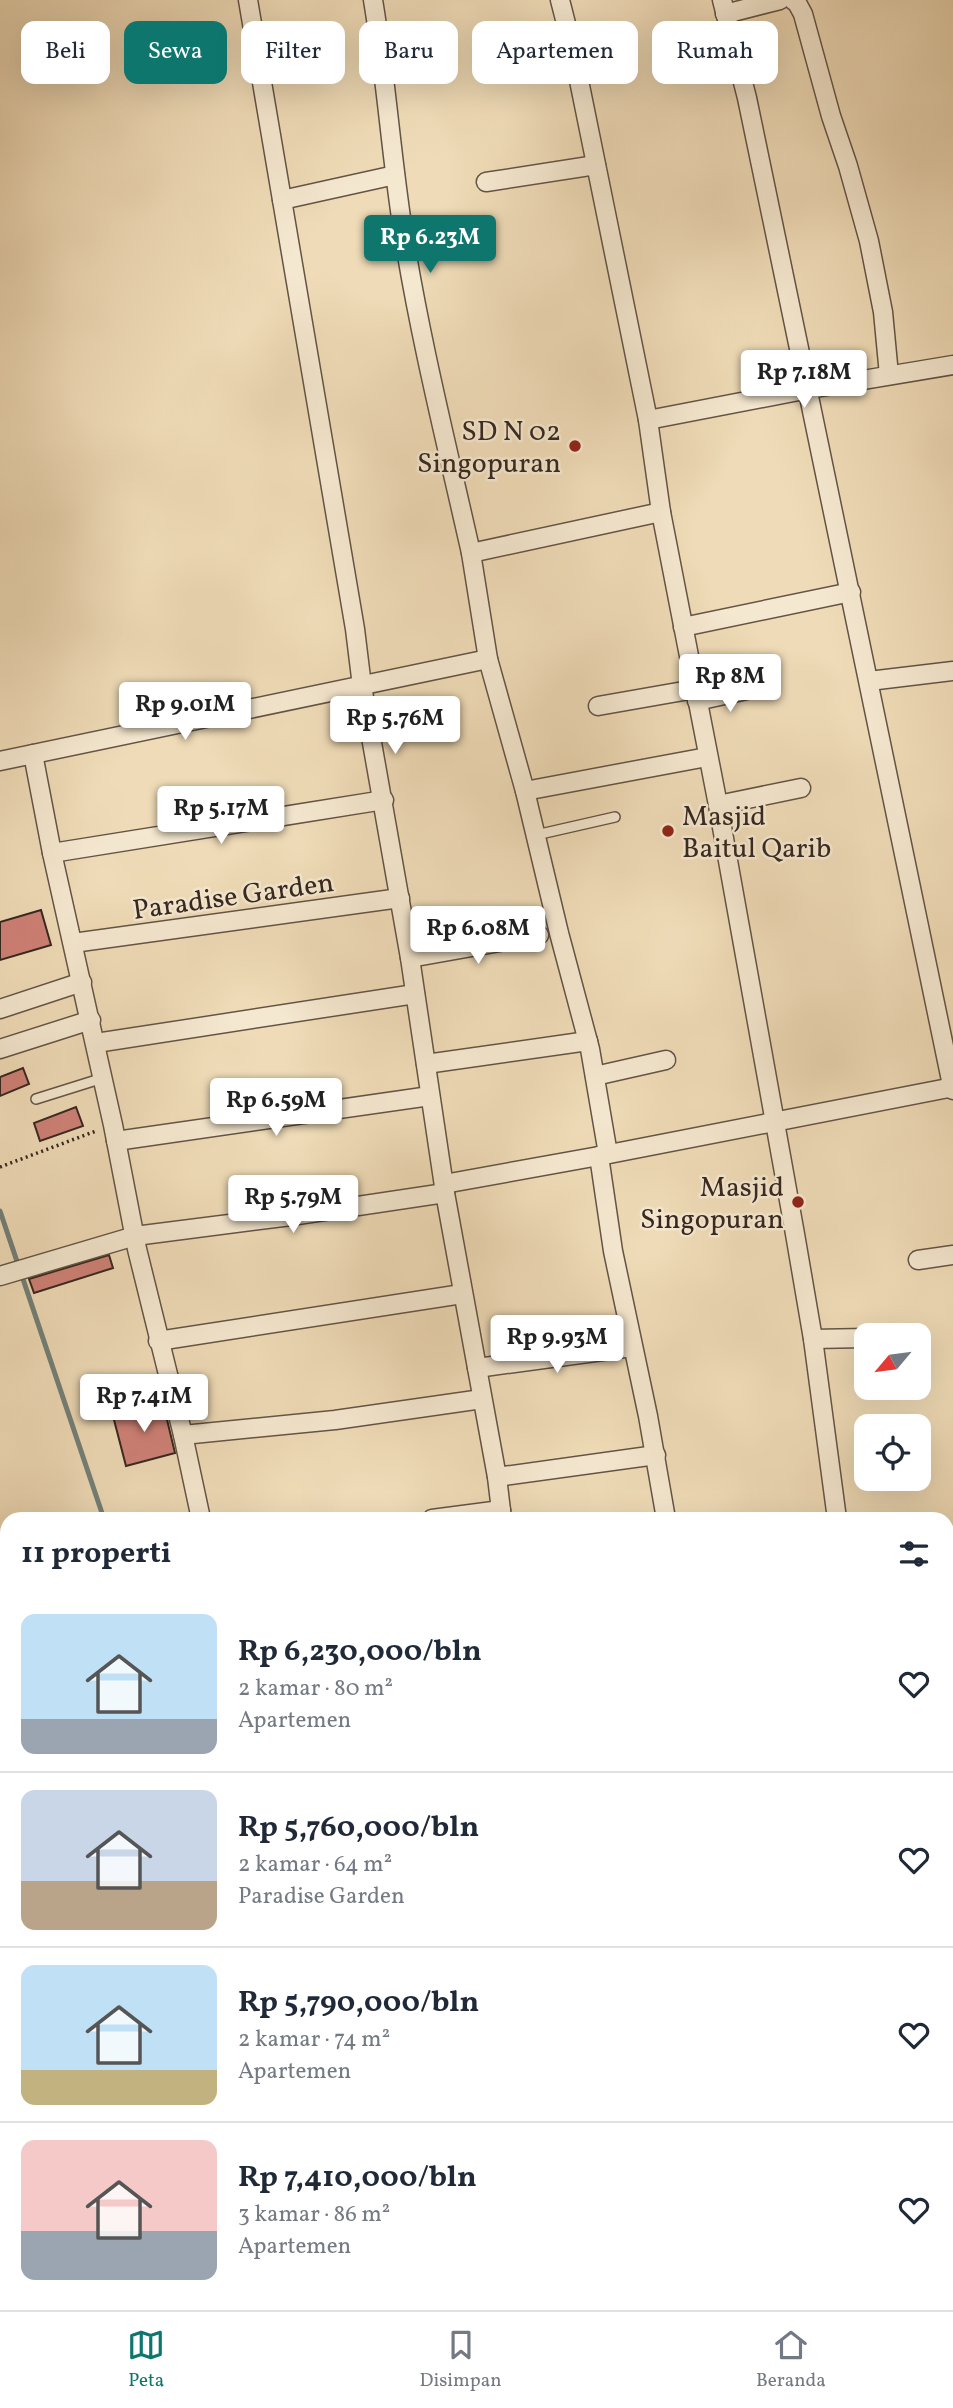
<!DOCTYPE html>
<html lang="id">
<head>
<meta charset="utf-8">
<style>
	:root { --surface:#fff; --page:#f2f2f3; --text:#1f2937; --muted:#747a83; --line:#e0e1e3; --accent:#0f766e }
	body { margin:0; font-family:Vollkorn,serif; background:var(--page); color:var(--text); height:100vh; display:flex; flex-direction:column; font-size:26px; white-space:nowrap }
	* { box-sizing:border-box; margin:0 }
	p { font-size:23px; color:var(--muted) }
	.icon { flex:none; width:38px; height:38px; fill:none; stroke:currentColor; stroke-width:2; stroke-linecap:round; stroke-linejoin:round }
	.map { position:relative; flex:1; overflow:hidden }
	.side { position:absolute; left:0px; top:1512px; width:954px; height:798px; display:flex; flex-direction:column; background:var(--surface); border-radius:21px 21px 0 0; box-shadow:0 7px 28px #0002 }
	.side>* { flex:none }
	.top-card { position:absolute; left:21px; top:21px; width:912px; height:63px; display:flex; gap:14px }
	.needle { width:46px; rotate:241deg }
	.fabs { position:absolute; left:854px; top:1323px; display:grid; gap:14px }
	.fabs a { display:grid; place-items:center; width:77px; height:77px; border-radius:14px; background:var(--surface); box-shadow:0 7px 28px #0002; font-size:35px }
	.price { position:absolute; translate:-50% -60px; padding:0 16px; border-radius:7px; background:#fff; color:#222; font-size:23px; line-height:46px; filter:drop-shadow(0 2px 4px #0008) }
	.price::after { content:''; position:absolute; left:50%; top:42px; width:21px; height:16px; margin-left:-10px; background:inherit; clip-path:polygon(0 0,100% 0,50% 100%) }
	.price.current { background:var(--accent); color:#fff }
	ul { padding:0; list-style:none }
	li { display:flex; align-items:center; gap:21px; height:175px; padding:0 21px }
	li+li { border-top:2px solid var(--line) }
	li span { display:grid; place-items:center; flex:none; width:196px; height:140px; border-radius:14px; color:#555 }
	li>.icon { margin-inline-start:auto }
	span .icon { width:84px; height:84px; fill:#fffc; stroke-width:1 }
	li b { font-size:30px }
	h2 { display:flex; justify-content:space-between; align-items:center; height:84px; padding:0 21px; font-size:30px }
	.pill { padding:0 24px; border-radius:14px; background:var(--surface); box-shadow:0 7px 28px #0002; font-size:24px; line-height:63px }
	.pill.current { background:var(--accent); color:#fff }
	.dock { display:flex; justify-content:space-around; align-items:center; height:98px; border-top:2px solid var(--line); background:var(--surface); font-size:19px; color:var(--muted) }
	.dock a { display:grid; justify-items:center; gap:4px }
	.dock .current { color:var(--accent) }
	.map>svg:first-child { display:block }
</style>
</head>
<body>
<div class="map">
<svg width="953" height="2310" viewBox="0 0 953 2310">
	<rect width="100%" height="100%" fill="#efdbb7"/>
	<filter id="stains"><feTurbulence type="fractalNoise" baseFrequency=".00286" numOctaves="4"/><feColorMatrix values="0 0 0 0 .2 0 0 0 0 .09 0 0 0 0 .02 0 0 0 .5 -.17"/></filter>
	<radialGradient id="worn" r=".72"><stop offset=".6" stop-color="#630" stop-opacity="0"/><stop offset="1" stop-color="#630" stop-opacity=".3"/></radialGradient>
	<!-- green -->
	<polygon fill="#bfbe8a" stroke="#7a7255" stroke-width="2" points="7,1746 7,2038 0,2015 0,1749"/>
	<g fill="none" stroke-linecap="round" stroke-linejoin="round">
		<!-- stream -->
		<g stroke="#728078" stroke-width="5">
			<polyline points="0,1211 104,1519"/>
			<polyline points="947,1886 953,1885"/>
		</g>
	</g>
	<!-- building -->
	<g fill="#cf8177" stroke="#352720" stroke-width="2">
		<polygon points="41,910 51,945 0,960 0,922"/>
		<polygon points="23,1068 29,1084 0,1096 0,1077"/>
		<polygon points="76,1107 83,1126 40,1141 34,1123"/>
		<polygon points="109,1255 113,1268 34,1293 29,1279"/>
		<polygon points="163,1403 175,1453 126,1466 113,1416"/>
	</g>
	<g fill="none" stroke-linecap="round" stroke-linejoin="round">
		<!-- lane casing -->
		<g stroke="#645446" stroke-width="12">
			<g id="lane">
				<polyline points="536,835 615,817"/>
				<polyline points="36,1099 103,1078"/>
				<polyline points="0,1697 7,1694"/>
				<polyline points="0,1744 7,1742"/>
			</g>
		</g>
		<!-- street casing -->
		<g stroke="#645446" stroke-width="21">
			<g id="street">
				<polyline points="248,0 355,629 362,686 410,958 445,1193 497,1477 502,1519"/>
				<path d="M373,0C386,77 391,154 403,231C420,339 447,446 471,553"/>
				<polyline points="560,0 573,51 648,420 661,512 718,805 795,1234 813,1339 837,1519"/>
				<polyline points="722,0 747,98 953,1090"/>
				<polyline points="793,0 797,3 803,14 831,116 848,166 869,241 883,312 889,375"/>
				<polyline points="725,14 780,0"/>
				<polyline points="486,182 596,165"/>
				<polyline points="282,200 395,175"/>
				<polyline points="648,420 809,389 953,365"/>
				<polyline points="683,627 851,592"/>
				<polyline points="869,681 953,671"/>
				<polyline points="697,701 756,688"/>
				<polyline points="598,706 695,689"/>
				<polyline points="33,754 52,853 113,1125 137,1249 183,1435 201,1519"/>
				<polyline points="0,761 488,659"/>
				<polyline points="525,791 707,757"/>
				<polyline points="718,805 801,788"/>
				<polyline points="52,853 384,800"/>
				<polyline points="73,943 400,898"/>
				<polyline points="410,958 539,935"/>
				<polyline points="0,1009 82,982"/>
				<polyline points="96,1043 415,994"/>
				<polyline points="0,1049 91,1020"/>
				<polyline points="426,1064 588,1041"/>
				<polyline points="595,1076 666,1060"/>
				<polyline points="116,1141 430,1096"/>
				<polyline points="608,1154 590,1049 559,933 525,791 488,659 471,553 661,512"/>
				<polyline points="599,1156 613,1251 648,1416 666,1519"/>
				<polyline points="444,1184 599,1156 953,1087"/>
				<polyline points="918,1260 953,1255"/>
				<polyline points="0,1276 135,1236 291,1216 445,1193"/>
				<polyline points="813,1339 866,1338"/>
				<polyline points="158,1341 462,1294"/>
				<polyline points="477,1368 632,1347"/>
				<polyline points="183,1435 335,1420 482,1399"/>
				<polyline points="497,1477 656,1455"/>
				<polyline points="432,1519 501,1510"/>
				<polyline points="947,1548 953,1547"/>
				<polyline points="0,1624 7,1621"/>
				<polyline points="947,1799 953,1798"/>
				<polyline points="0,2051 7,2071"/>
				<polyline points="947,2212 953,2210"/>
				<polyline points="134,2303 136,2310"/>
				<polyline points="318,2303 319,2310"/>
				<polyline points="769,2303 772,2310"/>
				<polyline points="931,2303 933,2310"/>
				<polyline points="270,2310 297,2303"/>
			</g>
		</g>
		<!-- secondary casing -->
		<g stroke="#352720" stroke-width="30">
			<g id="secondary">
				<polyline points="947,1992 953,1991"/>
				<polyline points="0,2224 7,2222"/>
			</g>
		</g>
		<!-- path -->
		<polyline stroke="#352720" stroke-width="3.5" stroke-dasharray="2 3.5" stroke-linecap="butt" points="0,1167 96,1131"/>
		<!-- lane -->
		<use href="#lane" stroke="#f5e8d0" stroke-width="9"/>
		<!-- street -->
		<use href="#street" stroke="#f5e8d0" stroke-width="18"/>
		<!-- secondary -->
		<use href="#secondary" stroke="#f5e8d0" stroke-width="26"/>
	</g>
	<!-- markers -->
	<g fill="#8f2418" stroke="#f5e8d0" stroke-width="2.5">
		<circle cx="575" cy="446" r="7"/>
		<circle cx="668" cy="831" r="7"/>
		<circle cx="798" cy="1202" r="7"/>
	</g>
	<g text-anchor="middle" stroke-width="5" stroke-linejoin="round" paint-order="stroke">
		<!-- poi labels -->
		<g font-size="28" fill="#352720" stroke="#f5e8d0" text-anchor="end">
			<text x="561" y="440">SD N 02<tspan x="561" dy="32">Singopuran</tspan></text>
			<text x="682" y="825" text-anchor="start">Masjid<tspan x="682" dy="32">Baitul Qarib</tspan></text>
			<text x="784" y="1196">Masjid<tspan x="784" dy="32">Singopuran</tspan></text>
		</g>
		<!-- street labels -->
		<g font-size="28" fill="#352720" stroke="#f5e8d0">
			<text transform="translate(233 895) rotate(-8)" y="10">Paradise Garden</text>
		</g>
	</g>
	<rect width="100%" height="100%" filter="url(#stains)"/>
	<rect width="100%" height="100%" fill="url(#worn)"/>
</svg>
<div class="fabs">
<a><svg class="needle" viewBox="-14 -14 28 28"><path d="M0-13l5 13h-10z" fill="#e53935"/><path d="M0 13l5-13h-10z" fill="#747a83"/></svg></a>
<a><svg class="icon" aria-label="locate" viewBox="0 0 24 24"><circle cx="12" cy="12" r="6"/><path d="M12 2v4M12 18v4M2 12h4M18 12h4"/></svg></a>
</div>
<b class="price current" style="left:430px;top:275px">Rp 6.23M</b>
<b class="price" style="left:804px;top:410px">Rp 7.18M</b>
<b class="price" style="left:730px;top:714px">Rp 8M</b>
<b class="price" style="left:185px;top:742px">Rp 9.01M</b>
<b class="price" style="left:395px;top:756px">Rp 5.76M</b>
<b class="price" style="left:221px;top:846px">Rp 5.17M</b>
<b class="price" style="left:478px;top:966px">Rp 6.08M</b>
<b class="price" style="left:276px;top:1138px">Rp 6.59M</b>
<b class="price" style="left:293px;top:1235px">Rp 5.79M</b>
<b class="price" style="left:557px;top:1375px">Rp 9.93M</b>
<b class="price" style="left:144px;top:1434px">Rp 7.41M</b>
<div class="top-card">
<a class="pill">Beli</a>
<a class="pill current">Sewa</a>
<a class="pill">Filter</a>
<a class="pill">Baru</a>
<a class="pill">Apartemen</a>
<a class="pill">Rumah</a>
</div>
<section class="side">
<h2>11 properti<svg class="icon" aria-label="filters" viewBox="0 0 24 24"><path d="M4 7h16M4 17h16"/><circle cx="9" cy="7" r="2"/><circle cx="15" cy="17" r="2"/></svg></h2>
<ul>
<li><span style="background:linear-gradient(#bfe0f5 75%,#9aa5b1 0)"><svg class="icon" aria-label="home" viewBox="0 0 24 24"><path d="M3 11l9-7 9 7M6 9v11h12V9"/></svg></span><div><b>Rp 6,230,000/bln</b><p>2 kamar · 80 m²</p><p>Apartemen</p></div><svg class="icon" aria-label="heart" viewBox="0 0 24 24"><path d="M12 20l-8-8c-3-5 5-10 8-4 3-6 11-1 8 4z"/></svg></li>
<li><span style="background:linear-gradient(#c9d6e8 65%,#b9a48a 0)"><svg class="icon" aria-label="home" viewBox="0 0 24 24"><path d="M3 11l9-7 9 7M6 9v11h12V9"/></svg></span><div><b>Rp 5,760,000/bln</b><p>2 kamar · 64 m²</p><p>Paradise Garden</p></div><svg class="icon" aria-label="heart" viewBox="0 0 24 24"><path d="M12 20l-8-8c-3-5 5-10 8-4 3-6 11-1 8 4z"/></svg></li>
<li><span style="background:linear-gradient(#bfe0f5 75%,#c2b280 0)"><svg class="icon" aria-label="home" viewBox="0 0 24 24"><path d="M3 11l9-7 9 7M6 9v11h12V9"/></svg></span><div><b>Rp 5,790,000/bln</b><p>2 kamar · 74 m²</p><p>Apartemen</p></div><svg class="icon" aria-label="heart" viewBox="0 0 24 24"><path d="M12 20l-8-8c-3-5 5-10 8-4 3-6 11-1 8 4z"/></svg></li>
<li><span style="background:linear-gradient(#f6c9c9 65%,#9aa5b1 0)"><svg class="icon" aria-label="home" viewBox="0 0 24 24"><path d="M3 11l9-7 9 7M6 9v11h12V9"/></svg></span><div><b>Rp 7,410,000/bln</b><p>3 kamar · 86 m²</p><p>Apartemen</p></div><svg class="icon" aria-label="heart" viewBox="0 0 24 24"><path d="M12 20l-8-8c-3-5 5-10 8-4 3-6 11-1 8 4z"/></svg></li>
</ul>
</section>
</div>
<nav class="dock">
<a class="current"><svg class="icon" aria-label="map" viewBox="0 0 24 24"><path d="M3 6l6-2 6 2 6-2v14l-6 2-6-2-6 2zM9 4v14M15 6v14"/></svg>Peta</a>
<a><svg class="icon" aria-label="saved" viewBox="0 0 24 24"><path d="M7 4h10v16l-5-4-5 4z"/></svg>Disimpan</a>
<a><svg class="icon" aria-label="home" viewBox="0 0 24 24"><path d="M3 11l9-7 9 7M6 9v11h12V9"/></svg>Beranda</a>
</nav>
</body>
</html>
